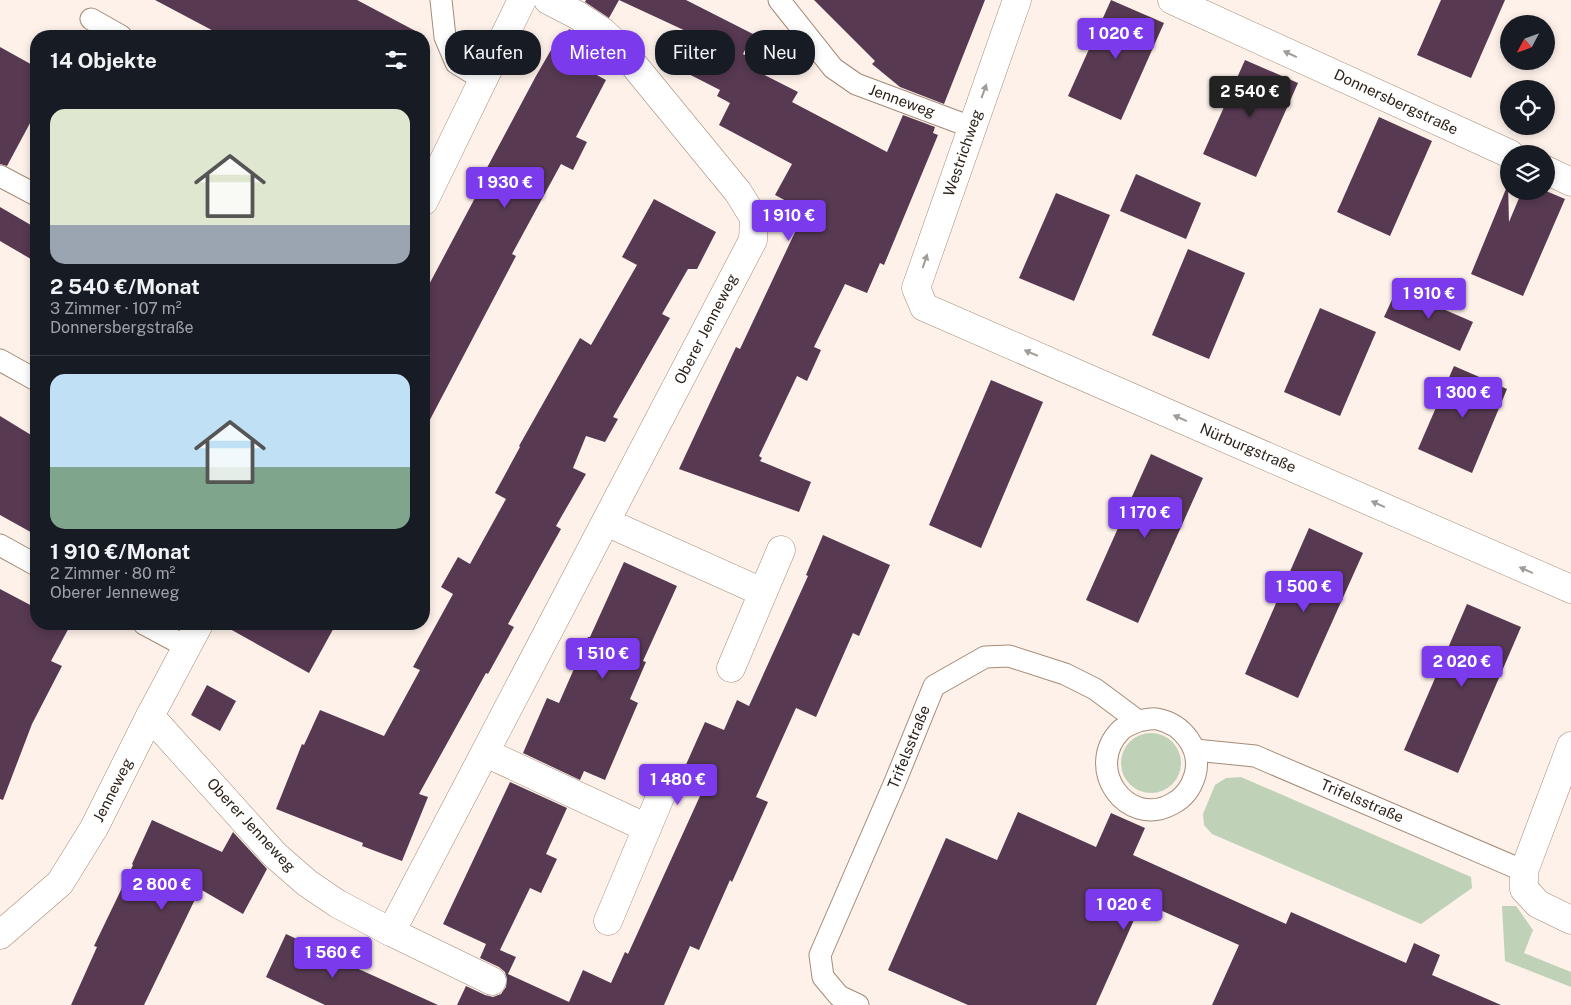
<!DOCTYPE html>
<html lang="de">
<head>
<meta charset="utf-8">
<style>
	:root { --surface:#171b24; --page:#242831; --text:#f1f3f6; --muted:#9ea1a6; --line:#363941; --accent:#7c3aed }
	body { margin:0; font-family:"Public Sans",sans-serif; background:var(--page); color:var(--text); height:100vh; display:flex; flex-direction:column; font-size:19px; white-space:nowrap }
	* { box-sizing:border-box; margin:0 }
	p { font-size:16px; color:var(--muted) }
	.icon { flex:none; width:28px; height:28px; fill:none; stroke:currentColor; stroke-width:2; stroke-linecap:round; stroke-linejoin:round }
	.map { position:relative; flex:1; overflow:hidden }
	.details { position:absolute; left:30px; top:30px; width:400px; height:600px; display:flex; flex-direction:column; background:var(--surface); border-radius:20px; box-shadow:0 2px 8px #0003 }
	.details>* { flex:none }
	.guide { position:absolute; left:445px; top:30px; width:475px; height:45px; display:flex; gap:10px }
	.needle { width:32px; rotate:229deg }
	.buttons { position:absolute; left:1500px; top:15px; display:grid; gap:10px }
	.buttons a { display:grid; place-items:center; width:55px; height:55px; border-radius:50%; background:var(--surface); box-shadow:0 2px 8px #0003; font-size:25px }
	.price { position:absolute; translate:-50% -42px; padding:0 11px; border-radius:5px; background:var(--accent); color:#fff; font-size:16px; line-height:32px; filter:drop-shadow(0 1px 2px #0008) }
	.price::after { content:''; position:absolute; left:50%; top:30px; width:15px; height:11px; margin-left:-8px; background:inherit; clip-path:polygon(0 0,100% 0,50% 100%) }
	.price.current { background:#222; color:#fff }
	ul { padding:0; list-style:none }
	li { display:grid; align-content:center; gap:10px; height:265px; padding:0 20px }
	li+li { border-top:1px solid var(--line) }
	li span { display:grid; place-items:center; height:155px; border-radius:15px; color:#555 }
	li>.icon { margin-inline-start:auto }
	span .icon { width:90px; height:90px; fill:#fffc; stroke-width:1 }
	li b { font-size:21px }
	h2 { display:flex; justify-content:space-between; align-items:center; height:60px; padding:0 20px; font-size:21px }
	.tag { padding:0 18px; border-radius:20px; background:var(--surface); box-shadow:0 2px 8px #0003; font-size:18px; line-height:45px }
	.tag.current { background:var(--accent); color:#fff }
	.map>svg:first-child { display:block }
</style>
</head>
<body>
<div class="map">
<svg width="1571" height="1005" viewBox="0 0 1571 1005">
	<rect width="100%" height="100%" fill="#fdf1e9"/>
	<!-- green -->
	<g fill="#bfd2b7">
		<circle cx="1151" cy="763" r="30"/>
		<polygon points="1241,777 1471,877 1472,888 1421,924 1212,834 1204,825 1203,814 1215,785 1226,778"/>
		<polygon points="1502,906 1516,906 1533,930 1524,953 1571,972 1571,987 1505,961"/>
	</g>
	<!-- building -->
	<g fill="#573951">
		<polygon points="155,0 357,0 425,36 223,36"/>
		<polygon points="586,0 686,0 753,34 743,54 754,60 749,67 798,92 792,102 887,152 903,115 935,127 933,133 938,135 884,265 880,263 867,293 845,284 814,347 821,350 807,381 797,376 759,456 762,458 760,461 811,482 799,512 679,469 736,347 740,349 805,211 775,195 792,164 719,125 730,103 717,96 720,90 671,65 688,32 619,0 609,18 585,2"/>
		<polygon points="814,0 985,0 944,104 900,87 872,64 875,61"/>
		<polygon points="1111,0 1164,23 1121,120 1068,96"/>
		<polygon points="1441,0 1505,0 1471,78 1417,55"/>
		<polygon points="569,29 594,45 582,67 606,80 576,137 587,142 573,170 561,164 512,254 516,256 424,431 424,294 476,196 473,194 536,76 551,50 556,53"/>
		<polygon points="0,47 36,67 36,112 7,166 0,164"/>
		<polygon points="1245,60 1298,83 1256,177 1203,154"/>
		<polygon points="1379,117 1432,141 1390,236 1337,212"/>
		<polygon points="1136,174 1201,203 1186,239 1120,211"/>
		<polygon points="1508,184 1509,222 1522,191 1546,191 1565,199 1523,296 1471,274"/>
		<polygon points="1056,193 1110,215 1074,301 1019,278"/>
		<polygon points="654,199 716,232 697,269 688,269 662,314 670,318 613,417 618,419 605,442 586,436 573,468 586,474 556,526 561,529 508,624 514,627 488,674 486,673 419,794 428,797 402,861 362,846 363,843 276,809 302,744 304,745 320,710 384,736 420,670 413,667 453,594 441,587 458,557 470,564 506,499 495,493 520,447 519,446 580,338 591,345 637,265 622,257"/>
		<polygon points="0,207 36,228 36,262 0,241"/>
		<polygon points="1188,249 1245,273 1209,359 1152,335"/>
		<polygon points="1397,289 1473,322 1460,351 1384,317"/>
		<polygon points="1320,308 1376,332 1340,416 1284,392"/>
		<polygon points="1454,366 1507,389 1472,473 1418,449"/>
		<polygon points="991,380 1043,402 981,548 929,525"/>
		<polygon points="0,416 36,438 36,535 0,515"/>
		<polygon points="1151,454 1203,478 1138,623 1086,600"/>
		<polygon points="1309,528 1363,553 1298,698 1245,674"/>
		<polygon points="823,535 890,565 859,636 853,633 816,717 796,708 756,797 768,802 732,882 730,880 699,950 690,946 664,1005 457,1005 466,986 485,995 493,997 501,994 506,987 507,979 505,972 499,967 480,958 486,944 443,924 510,782 567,808 546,854 557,859 541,893 530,888 500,950 516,957 508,974 569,1002 583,970 611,983 625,952 628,954 700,796 681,782 680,778 705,722 724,730 737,700 749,706 808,576 806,575"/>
		<polygon points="624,562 677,586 643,661 646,662 630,699 638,703 605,780 584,771 580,780 523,753 547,698 559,703 588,637 590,637"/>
		<polygon points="0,589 36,608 36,624 71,624 51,661 62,666 32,724 3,800 0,799"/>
		<polygon points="1467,604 1521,627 1458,773 1404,750"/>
		<polygon points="221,624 336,624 309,673"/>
		<polygon points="207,685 236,701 220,731 191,715"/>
		<polygon points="1018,812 1096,847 1111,813 1145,828 1133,855 1286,924 1291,912 1406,963 1414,943 1440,955 1432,975 1501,1005 1212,1005 1239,945 1142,902 1096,1005 968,1005 888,970 946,838 997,860"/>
		<polygon points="152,820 222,852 233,832 267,869 243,914 200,889 144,1005 71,1005 97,947 94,946 133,865 132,864"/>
		<polygon points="286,934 342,960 341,961 438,1005 325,1005 266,977"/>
	</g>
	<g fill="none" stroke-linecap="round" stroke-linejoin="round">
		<!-- lane casing -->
		<g stroke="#a58b77" stroke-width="23">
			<g id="lane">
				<polyline points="441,0 445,37 456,63 482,79"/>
				<polyline points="779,0 833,68 856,84 971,127"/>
				<polyline points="91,19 121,36"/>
				<polyline points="0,176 36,195"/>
				<polyline points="0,360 36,380"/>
				<polyline points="0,545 36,565"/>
				<polyline points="144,624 187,647"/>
				<polyline points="1195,750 1255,756 1524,871"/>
				<path d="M858,1005L839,996L823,977L820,955L895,782L934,686L985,657L1009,656L1065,674L1095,689L1138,721C1144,720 1151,718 1157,719C1183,724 1202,749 1195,775C1191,789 1184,798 1172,804C1127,829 1083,768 1121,730C1125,726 1132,724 1138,721"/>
			</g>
		</g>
		<!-- street casing -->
		<g stroke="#a58b77" stroke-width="29">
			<g id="street">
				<polyline points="1017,0 916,288 924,307 1571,589"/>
				<polyline points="1172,0 1510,154"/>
				<polyline points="1546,170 1571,182"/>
				<polyline points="424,201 522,0"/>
				<polyline points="606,522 762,592"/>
				<polyline points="731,668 781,550"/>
				<polyline points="150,716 275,855 307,883 338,904 391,932 492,981"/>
				<polyline points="1571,746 1524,871 1524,889 1538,904 1571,920"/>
				<polyline points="486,753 647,828"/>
				<polyline points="608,921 666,783"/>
				<polyline points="391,932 753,240 754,218 738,192 620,48 603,32 577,15 548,0"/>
				<polyline points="0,935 60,883 94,828 150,716 199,624"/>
			</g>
		</g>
		<!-- lane -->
		<use href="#lane" stroke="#fff" stroke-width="21"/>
		<!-- street -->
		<use href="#street" stroke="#fff" stroke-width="28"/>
	</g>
	<!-- one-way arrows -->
	<defs><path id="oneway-solid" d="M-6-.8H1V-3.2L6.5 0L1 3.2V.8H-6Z" transform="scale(1.25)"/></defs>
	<g fill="#a19c98">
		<use href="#oneway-solid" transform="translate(1290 54) rotate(-155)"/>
		<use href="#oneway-solid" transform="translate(984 91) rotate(-70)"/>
		<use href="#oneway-solid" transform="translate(925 261) rotate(-71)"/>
		<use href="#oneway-solid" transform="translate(1031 353) rotate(-157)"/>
		<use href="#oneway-solid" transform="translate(1180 418) rotate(-156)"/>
		<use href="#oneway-solid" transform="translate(1378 504) rotate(-156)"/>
		<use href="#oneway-solid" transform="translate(1526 570) rotate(-156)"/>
	</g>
	<g text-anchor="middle" stroke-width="5" stroke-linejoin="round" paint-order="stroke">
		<!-- street labels -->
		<g font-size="15" fill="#2e231b" stroke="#fff">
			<text transform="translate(902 101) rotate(20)" y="5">Jenneweg</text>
			<text transform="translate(1396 102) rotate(25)" y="5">Donnersbergstraße</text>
			<text transform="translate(963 153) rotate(-71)" y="5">Westrichweg</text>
			<text transform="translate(706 329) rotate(-63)" y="5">Oberer Jenneweg</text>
			<text transform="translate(1248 448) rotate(23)" y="5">Nürburgstraße</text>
			<text transform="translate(909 747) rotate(-68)" y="5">Trifelsstraße</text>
			<text transform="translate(113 790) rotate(-63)" y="5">Jenneweg</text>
			<text transform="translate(1362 801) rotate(23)" y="5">Trifelsstraße</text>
			<text transform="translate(251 825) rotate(47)" y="5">Oberer Jenneweg</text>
		</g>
	</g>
</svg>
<div class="buttons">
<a><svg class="needle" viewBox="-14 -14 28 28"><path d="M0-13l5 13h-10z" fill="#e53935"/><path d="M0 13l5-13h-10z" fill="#9ea1a6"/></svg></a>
<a><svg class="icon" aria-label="locate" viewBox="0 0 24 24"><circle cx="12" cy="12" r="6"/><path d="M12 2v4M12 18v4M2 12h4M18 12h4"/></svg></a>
<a><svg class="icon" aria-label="layers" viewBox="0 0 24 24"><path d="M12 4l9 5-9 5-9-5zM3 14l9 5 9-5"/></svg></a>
</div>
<b class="price" style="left:1116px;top:60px">1 020 €</b>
<b class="price current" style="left:1250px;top:118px">2 540 €</b>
<b class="price" style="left:505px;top:209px">1 930 €</b>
<b class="price" style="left:789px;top:242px">1 910 €</b>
<b class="price" style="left:1429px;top:320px">1 910 €</b>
<b class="price" style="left:1463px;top:419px">1 300 €</b>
<b class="price" style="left:1145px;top:539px">1 170 €</b>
<b class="price" style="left:1304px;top:613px">1 500 €</b>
<b class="price" style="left:603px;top:680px">1 510 €</b>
<b class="price" style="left:1462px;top:688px">2 020 €</b>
<b class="price" style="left:678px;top:806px">1 480 €</b>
<b class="price" style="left:162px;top:911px">2 800 €</b>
<b class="price" style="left:1124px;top:931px">1 020 €</b>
<b class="price" style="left:333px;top:979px">1 560 €</b>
<div class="guide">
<a class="tag">Kaufen</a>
<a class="tag current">Mieten</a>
<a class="tag">Filter</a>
<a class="tag">Neu</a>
</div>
<section class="details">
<h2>14 Objekte<svg class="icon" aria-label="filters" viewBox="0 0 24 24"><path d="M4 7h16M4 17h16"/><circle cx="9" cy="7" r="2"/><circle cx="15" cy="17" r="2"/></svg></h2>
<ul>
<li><span style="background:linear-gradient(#dfe7d0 75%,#9aa5b1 0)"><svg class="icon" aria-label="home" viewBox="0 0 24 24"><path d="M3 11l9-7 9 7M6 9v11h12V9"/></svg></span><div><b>2 540 €/Monat</b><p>3 Zimmer · 107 m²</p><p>Donnersbergstraße</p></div></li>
<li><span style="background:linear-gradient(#bfe0f5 60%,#7fa58c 0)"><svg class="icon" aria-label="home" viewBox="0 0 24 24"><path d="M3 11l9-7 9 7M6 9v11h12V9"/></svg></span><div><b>1 910 €/Monat</b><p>2 Zimmer · 80 m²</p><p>Oberer Jenneweg</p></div></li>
</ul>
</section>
</div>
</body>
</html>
